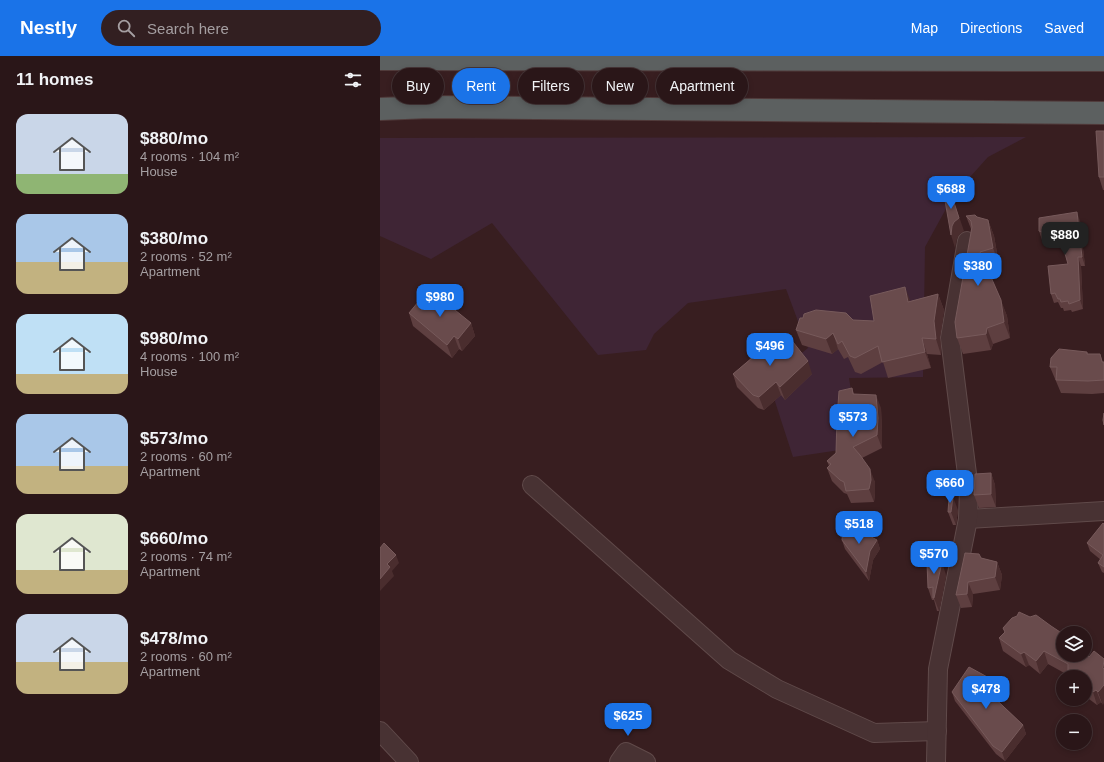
<!DOCTYPE html>
<html lang="en">
<head>
<meta charset="utf-8">
<style>
	:root { --surface:#2a1618; --page:#321f21; --text:#f1f3f6; --muted:#a59fa2; --line:#463537; --accent:#1a73e8 }
	body { margin:0; font-family:Helvetica,sans-serif; background:var(--page); color:var(--text); height:100vh; display:flex; flex-direction:column; font-size:15px; white-space:nowrap }
	* { box-sizing:border-box; margin:0 }
	p { font-size:13px; color:var(--muted) }
	.icon { flex:none; width:22px; height:22px; fill:none; stroke:currentColor; stroke-width:2; stroke-linecap:round; stroke-linejoin:round }
	.map { position:relative; flex:1; overflow:hidden }
	.side { display:flex; flex-direction:column; background:var(--surface); width:380px }
	.side>* { flex:none }
	.hud { position:absolute; left:12px; top:12px; width:380px; height:36px; display:flex; gap:8px }
	.buttons { position:absolute; left:676px; top:570px; display:grid; gap:8px }
	.buttons a { display:grid; place-items:center; width:36px; height:36px; border-radius:50%; background:var(--surface); box-shadow:0 2px 6px #0003,0 0 0 1px var(--line); font-size:20px }
	.price { position:absolute; translate:-50% -34px; padding:0 9px; border-radius:8px; background:var(--accent); color:#fff; font-size:13px; line-height:26px; filter:drop-shadow(0 1px 2px #0008) }
	.price::after { content:''; position:absolute; left:50%; top:24px; width:12px; height:9px; margin-left:-6px; background:inherit; clip-path:polygon(0 0,100% 0,50% 100%) }
	.price.selected { background:#222; color:#fff }
	ul { padding:0; list-style:none }
	li { display:flex; align-items:center; gap:12px; height:100px; padding:0 16px }
	li span { display:grid; place-items:center; flex:none; width:112px; height:80px; border-radius:12px; color:#555 }
	li>.icon { margin-inline-start:auto }
	span .icon { width:48px; height:48px; fill:#fffc; stroke-width:1 }
	li b { font-size:17px }
	h2 { display:flex; justify-content:space-between; align-items:center; height:48px; padding:0 16px; font-size:17px }
	.pill { padding:0 14px; border-radius:18px; background:var(--surface); box-shadow:0 2px 6px #0003,0 0 0 1px var(--line); font-size:14px; line-height:36px }
	.pill.selected { background:var(--accent); color:#fff }
	header { display:flex; align-items:center; gap:24px; box-sizing:border-box; height:56px; padding:0 20px; background:var(--accent); color:#fff }
	header strong { font-size:19px }
	nav { display:flex; gap:22px; margin-inline-start:auto; font-size:14px }
	.search { width:280px; height:36px; background:var(--page); display:flex; align-items:center; gap:10px; box-sizing:border-box; padding:0 14px; border-radius:22px; color:var(--muted); font-size:15px }
	main { display:flex; flex:1; min-height:0 }
	.map>svg:first-child { display:block }
</style>
</head>
<body>
<header>
<strong>Nestly</strong>
<div class="search"><svg class="icon" aria-label="search" viewBox="0 0 24 24"><circle cx="10" cy="10" r="6"/><path d="M15 15l6 6"/></svg>Search here</div>
<nav><a>Map</a><a>Directions</a><a>Saved</a></nav>
</header>
<main>
<section class="side">
<h2>11 homes<svg class="icon" aria-label="filters" viewBox="0 0 24 24"><path d="M4 7h16M4 17h16"/><circle cx="9" cy="7" r="2"/><circle cx="15" cy="17" r="2"/></svg></h2>
<ul>
<li><span style="background:linear-gradient(#c9d6e8 75%,#8fb573 0)"><svg class="icon" aria-label="home" viewBox="0 0 24 24"><path d="M3 11l9-7 9 7M6 9v11h12V9"/></svg></span><div><b>$880/mo</b><p>4 rooms · 104 m²</p><p>House</p></div></li>
<li><span style="background:linear-gradient(#a9c7e8 60%,#c2b280 0)"><svg class="icon" aria-label="home" viewBox="0 0 24 24"><path d="M3 11l9-7 9 7M6 9v11h12V9"/></svg></span><div><b>$380/mo</b><p>2 rooms · 52 m²</p><p>Apartment</p></div></li>
<li><span style="background:linear-gradient(#bfe0f5 75%,#c2b280 0)"><svg class="icon" aria-label="home" viewBox="0 0 24 24"><path d="M3 11l9-7 9 7M6 9v11h12V9"/></svg></span><div><b>$980/mo</b><p>4 rooms · 100 m²</p><p>House</p></div></li>
<li><span style="background:linear-gradient(#a9c7e8 65%,#c2b280 0)"><svg class="icon" aria-label="home" viewBox="0 0 24 24"><path d="M3 11l9-7 9 7M6 9v11h12V9"/></svg></span><div><b>$573/mo</b><p>2 rooms · 60 m²</p><p>Apartment</p></div></li>
<li><span style="background:linear-gradient(#dfe7d0 70%,#c2b280 0)"><svg class="icon" aria-label="home" viewBox="0 0 24 24"><path d="M3 11l9-7 9 7M6 9v11h12V9"/></svg></span><div><b>$660/mo</b><p>2 rooms · 74 m²</p><p>Apartment</p></div></li>
<li><span style="background:linear-gradient(#c9d6e8 60%,#c2b280 0)"><svg class="icon" aria-label="home" viewBox="0 0 24 24"><path d="M3 11l9-7 9 7M6 9v11h12V9"/></svg></span><div><b>$478/mo</b><p>2 rooms · 60 m²</p><p>Apartment</p></div></li>
</ul>
</section>
<div class="map">
<svg width="724" height="706" viewBox="0 0 724 706">
	<rect width="100%" height="100%" fill="#381e20"/>
	<!-- green -->
	<polygon fill="#3f2535" points="646,81 608,101 573,140 545,191 543,321 469,322 480,391 413,401 388,324 428,292 406,233 308,247 274,278 266,294 218,299 112,167 51,203 0,180 0,82"/>
	<g fill="none" stroke-linecap="round" stroke-linejoin="round">
		<!-- minor casing -->
		<g stroke="#604a4a" stroke-width="20">
			<g id="minor">
				<polyline points="152,429 349,604 397,633 494,677 557,675"/>
				<polyline points="588,463 724,455"/>
				<polyline points="0,675 29,706"/>
				<polyline points="239,706 246,696 266,706"/>
				<polyline points="556,706 558,613 588,463 589,434 570,282 587,185"/>
			</g>
		</g>
		<!-- trunk casing -->
		<g stroke="#503a3a" stroke-width="24">
			<g id="trunk">
				<polyline points="0,3 724,4"/>
				<polyline points="0,53 49,51 724,57"/>
			</g>
		</g>
		<!-- minor -->
		<use href="#minor" stroke="#483233" stroke-width="18"/>
		<!-- trunk -->
		<use href="#trunk" stroke="#5c6060" stroke-width="22"/>
	</g>
	<!-- wall -->
	<g fill="#5e3f40">
		<polygon points="724,75 724,134 723,134 719,121"/>
		<polygon points="586,160 597,161 608,164 614,180 619,208 607,211 627,260 630,282 613,288 611,294 583,298 577,282 591,173"/>
		<polygon points="700,165 705,210 701,210 703,253 692,256 691,254 684,255 683,252 681,252 678,246 674,247 671,238 688,208 683,189 670,190 668,186 662,184 659,175"/>
		<polygon points="558,238 564,254 560,280 561,299 547,298 551,312 508,322 503,306 481,318 475,316 468,301 464,303 458,293 452,298 422,289 416,274 473,264 494,265 531,245"/>
		<polygon points="29,257 91,267 95,280 82,295 79,293 72,302 33,270"/>
		<polygon points="707,296 708,298 720,298 723,306 724,306 724,337 712,338 681,337 670,311"/>
		<polygon points="369,299 432,318 405,344 401,339 384,354 378,352 357,331 353,318 370,303"/>
		<polygon points="472,332 474,338 501,352 502,375 502,392 482,402 495,426 495,437 494,446 471,447 467,438 464,437 452,425 447,412 449,410 447,405 456,397 457,374 452,361 458,349"/>
		<polygon points="611,417 615,429 616,451 599,452 594,439"/>
		<polygon points="578,454 576,469 573,469 568,456"/>
		<polygon points="724,468 724,517 722,516 718,507 721,504 710,495 707,487"/>
		<polygon points="462,484 497,484 500,493 493,504 489,525 465,493"/>
		<polygon points="601,502 617,506 622,519 620,534 593,538 592,551 581,552 576,539"/>
		<polygon points="566,519 559,555 557,555 554,544 552,544 548,532"/>
		<polygon points="623,572 683,599 705,599 723,649 721,646 717,649 709,643 703,646 701,643 705,643 705,621 688,621 688,619 668,608 660,618 649,609 646,611 623,595 619,582 625,576"/>
		<polygon points="614,631 611,638 643,669 646,678 625,705 616,698 575,645 572,636"/>
	</g>
	<!-- shaded-wall -->
	<g fill="#4a2d2e">
		<polygon points="571,137 584,175 579,179 577,183 575,192 571,179"/>
		<polygon points="697,156 700,165 705,210 702,201"/>
		<polygon points="608,164 614,180 619,208 613,192"/>
		<polygon points="698,201 701,210 703,253 700,244"/>
		<polygon points="525,231 531,247 528,246"/>
		<polygon points="558,238 564,254 560,280 561,299 556,283 554,265"/>
		<polygon points="621,244 627,260 630,282 624,266"/>
		<polygon points="91,267 95,280 82,295 78,283"/>
		<polygon points="607,272 613,288 611,294 606,278"/>
		<polygon points="453,277 458,293 452,298 446,283"/>
		<polygon points="74,280 79,293 72,302 67,289"/>
		<polygon points="542,282 547,298 551,312 545,296"/>
		<polygon points="428,305 432,318 405,344 400,331"/>
		<polygon points="396,326 401,339 384,354 379,341"/>
		<polygon points="496,339 501,352 502,375 502,392 497,379"/>
		<polygon points="490,413 495,426 495,437 494,446 489,433"/>
		<polygon points="611,417 615,429 616,451 611,438"/>
		<polygon points="573,441 578,454 576,469 571,456"/>
		<polygon points="497,484 500,493 493,504 489,525 486,516 490,495"/>
		<polygon points="16,499 19,507 12,515 14,520 0,535 0,523 7,508"/>
		<polygon points="562,506 566,519 559,555 554,542"/>
		<polygon points="617,506 622,519 620,534 615,521"/>
		<polygon points="588,526 593,538 592,551 587,538"/>
		<polygon points="664,595 668,608 660,618 656,605"/>
		<polygon points="644,596 649,609 646,611 641,598"/>
		<polygon points="611,623 614,631 609,642 606,634"/>
		<polygon points="724,629 724,647 723,649 718,636"/>
		<polygon points="716,634 721,646 717,649 713,636"/>
		<polygon points="643,669 646,678 625,705 622,696"/>
	</g>
	<!-- building -->
	<g fill="#694b4c" stroke="#775a5b">
		<polygon points="716,75 724,75 724,121 719,121"/>
		<polygon points="571,137 579,162 574,166 572,170 571,179 564,139"/>
		<polygon points="697,156 702,201 698,201 700,244 689,248 688,245 681,246 680,243 678,243 675,237 671,238 668,210 688,208 680,180 667,182 665,177 659,175 659,162"/>
		<polygon points="595,159 597,161 608,164 613,192 600,196 621,244 624,266 607,272 606,278 577,282 575,266 592,171 591,165 586,160"/>
		<polygon points="525,231 528,246 558,238 554,265 556,283 542,282 545,296 502,306 498,290 475,302 470,300 462,285 458,288 453,277 446,283 416,274 420,262 423,262 424,258 436,254 466,257 473,264 494,265 490,240"/>
		<polygon points="49,233 91,267 78,283 74,280 67,289 29,257"/>
		<polygon points="394,283 411,293 413,286 428,305 400,331 396,326 379,341 373,339 353,318 372,302 369,299"/>
		<polygon points="679,293 707,296 707,298 720,298 722,306 724,306 724,324 708,325 676,324 677,311 670,311 671,302"/>
		<polygon points="472,332 473,338 496,339 498,362 497,379 473,391 480,399 490,413 491,424 489,433 466,435 464,426 460,424 447,412 451,408 447,405 456,397 457,361 452,361 454,349 458,349 459,335"/>
		<polygon points="724,357 724,369 723,364"/>
		<polygon points="611,417 611,438 594,439 595,418"/>
		<polygon points="573,441 571,456 568,456 569,442"/>
		<polygon points="723,467 724,468 724,511 718,507 723,499 707,487"/>
		<polygon points="463,470 484,477 497,484 490,495 486,516 462,484"/>
		<polygon points="4,487 16,499 7,508 10,511 0,523 0,492"/>
		<polygon points="585,497 599,498 601,502 617,506 615,521 588,526 587,538 576,539"/>
		<polygon points="562,506 554,542 553,542 553,531 548,532 547,507"/>
		<polygon points="639,556 650,561 656,559 671,570 683,578 683,599 705,599 705,597 709,601 714,595 724,603 723,612 724,613 724,629 718,636 716,634 713,636 705,630 705,621 689,621 688,620 688,608 664,595 656,605 644,596 641,598 619,582 625,576 623,572 632,562 637,560"/>
		<polygon points="589,611 611,623 606,634 643,669 622,696 613,690 572,636"/>
	</g>
</svg>
<div class="buttons">
<a><svg class="icon" aria-label="layers" viewBox="0 0 24 24"><path d="M12 4l9 5-9 5-9-5zM3 14l9 5 9-5"/></svg></a>
<a>+</a>
<a>−</a>
</div>
<b class="price" style="left:571px;top:154px">$688</b>
<b class="price selected" style="left:685px;top:200px">$880</b>
<b class="price" style="left:598px;top:231px">$380</b>
<b class="price" style="left:60px;top:262px">$980</b>
<b class="price" style="left:390px;top:311px">$496</b>
<b class="price" style="left:473px;top:382px">$573</b>
<b class="price" style="left:570px;top:448px">$660</b>
<b class="price" style="left:479px;top:489px">$518</b>
<b class="price" style="left:554px;top:519px">$570</b>
<b class="price" style="left:606px;top:654px">$478</b>
<b class="price" style="left:248px;top:681px">$625</b>
<div class="hud">
<a class="pill">Buy</a>
<a class="pill selected">Rent</a>
<a class="pill">Filters</a>
<a class="pill">New</a>
<a class="pill">Apartment</a>
</div>
</div>
</main>
</body>
</html>
